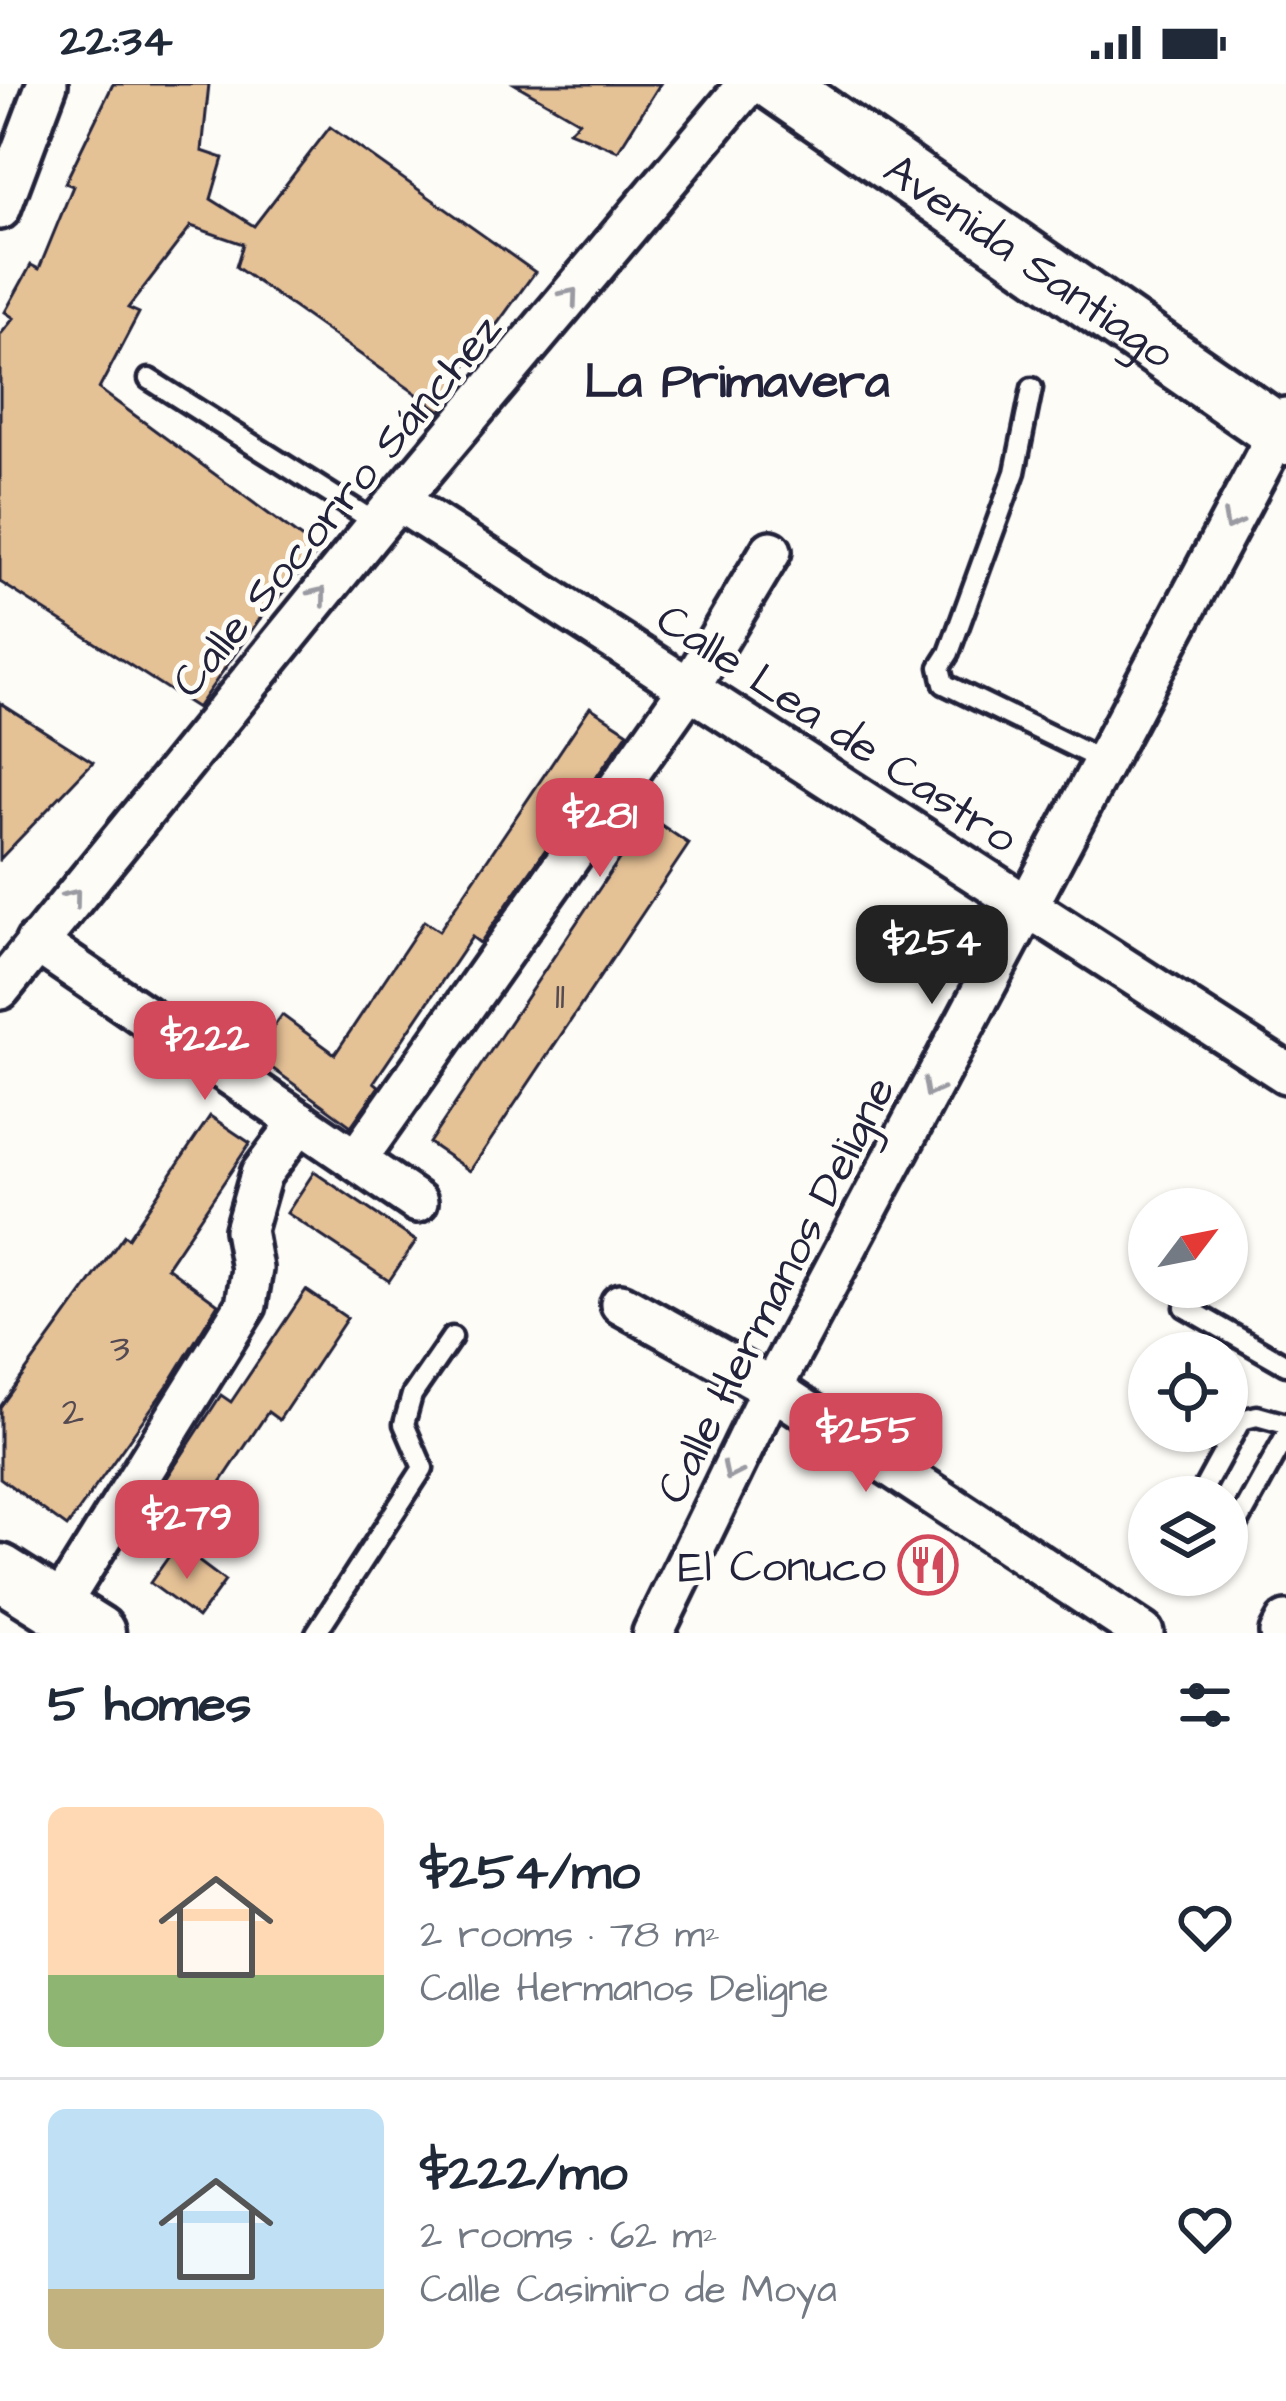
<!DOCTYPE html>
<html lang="en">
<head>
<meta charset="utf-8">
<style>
	:root { --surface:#fff; --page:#f6f6f7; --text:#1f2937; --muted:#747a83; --line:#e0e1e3; --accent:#d1495b }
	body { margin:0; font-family:"Architects Daughter",sans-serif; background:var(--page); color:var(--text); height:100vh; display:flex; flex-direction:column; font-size:45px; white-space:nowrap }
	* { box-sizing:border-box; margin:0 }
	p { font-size:39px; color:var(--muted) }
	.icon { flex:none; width:66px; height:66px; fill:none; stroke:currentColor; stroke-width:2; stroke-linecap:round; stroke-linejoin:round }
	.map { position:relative; height:1549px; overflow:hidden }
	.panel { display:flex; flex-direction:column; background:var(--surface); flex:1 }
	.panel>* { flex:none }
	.needle { width:78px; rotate:58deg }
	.controls { position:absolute; left:1128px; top:1104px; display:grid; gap:24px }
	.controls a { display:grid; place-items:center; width:120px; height:120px; border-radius:50%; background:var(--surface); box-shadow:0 3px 9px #0004; font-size:60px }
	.price { position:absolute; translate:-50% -102px; padding:0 27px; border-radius:24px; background:var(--accent); color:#fff; font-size:39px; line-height:78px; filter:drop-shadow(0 3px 6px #0008) }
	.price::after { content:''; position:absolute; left:50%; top:72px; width:36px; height:27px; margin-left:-18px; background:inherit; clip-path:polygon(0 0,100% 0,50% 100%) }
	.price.active { background:#222; color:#fff }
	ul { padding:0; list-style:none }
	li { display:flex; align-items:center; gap:36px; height:300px; padding:0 48px }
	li+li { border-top:3px solid var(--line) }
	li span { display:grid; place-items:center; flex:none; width:336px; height:240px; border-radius:18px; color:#555 }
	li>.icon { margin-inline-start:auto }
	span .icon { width:144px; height:144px; fill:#fffc; stroke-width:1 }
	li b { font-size:51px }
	h2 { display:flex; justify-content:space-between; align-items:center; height:144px; padding:0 48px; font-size:51px }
	.status { display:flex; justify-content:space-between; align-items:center; height:84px; padding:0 60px; background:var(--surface); direction:ltr }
	.status svg { height:33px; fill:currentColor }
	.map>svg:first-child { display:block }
</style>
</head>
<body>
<div class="status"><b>22:34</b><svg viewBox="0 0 49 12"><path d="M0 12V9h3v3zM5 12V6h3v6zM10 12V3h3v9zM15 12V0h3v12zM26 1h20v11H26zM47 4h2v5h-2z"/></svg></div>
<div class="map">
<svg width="1286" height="1549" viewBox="0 0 1286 1549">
	<rect width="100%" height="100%" fill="#fdfcf7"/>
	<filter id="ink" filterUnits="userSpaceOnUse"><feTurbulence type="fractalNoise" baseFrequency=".00833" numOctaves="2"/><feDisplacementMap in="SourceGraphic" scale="24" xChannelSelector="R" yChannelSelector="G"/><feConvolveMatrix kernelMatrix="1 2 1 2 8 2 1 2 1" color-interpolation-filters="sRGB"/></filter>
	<g filter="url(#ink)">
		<!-- building -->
		<g fill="#e5c196" stroke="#22223b" stroke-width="3">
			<polygon points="113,0 209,0 202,67 223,74 211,115 254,142 330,43 535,188 487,254 482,251 441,327 236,183 243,160 191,142 128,224 139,229 99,305 319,467 259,536 197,624 0,498 0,251 14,234 5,228 31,181 39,185 73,102 65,99"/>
			<polygon points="515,0 660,0 618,67 569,47 579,37"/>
			<polygon points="0,619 93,678 0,775"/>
			<polygon points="590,623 628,648 480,859 472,853 374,998 379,1002 351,1042 254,971 282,931 335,970 424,837 439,847"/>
			<polygon points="648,732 689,760 470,1087 429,1059"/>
			<polygon points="210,1032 250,1059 167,1183 218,1220 170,1298 67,1443 0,1394 0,1323 124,1151 128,1154"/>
			<polygon points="314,1088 416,1157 389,1197 287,1129"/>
			<polygon points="306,1206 347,1234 279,1336 268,1328 193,1440 154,1414 221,1311 231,1318"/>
			<polygon points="177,1461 225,1497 198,1534 150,1499"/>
		</g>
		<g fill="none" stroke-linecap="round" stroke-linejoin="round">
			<!-- lane casing -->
			<g stroke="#22223b" stroke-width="27">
				<g id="lane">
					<polyline points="149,295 378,440"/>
					<polyline points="1032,304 1015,388 949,569 940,583 944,600 1105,678"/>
					<polyline points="1185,1223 1286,1281"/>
					<polyline points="1199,1413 1241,1336 1257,1332 1286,1340"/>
					<polyline points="1227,1459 1286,1352"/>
					<polyline points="316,1549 423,1384 404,1340 412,1311 452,1253"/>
				</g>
			</g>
			<!-- street casing -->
			<g stroke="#22223b" stroke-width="48">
				<g id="street">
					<polyline points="0,125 47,0"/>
					<polyline points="399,417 1286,989"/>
					<polyline points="36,858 417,1118"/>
					<polyline points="0,905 378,440 748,0"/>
					<polyline points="356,1076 689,604 771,467"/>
					<polyline points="621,1220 772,1304 1143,1549"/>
					<polyline points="57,1525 246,1221 252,1185 245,1146 261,1090 300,1038"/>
					<polyline points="653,1549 772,1304 1286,334"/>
					<polyline points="1280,1549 1286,1538"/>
				</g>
			</g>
			<!-- secondary casing -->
			<g stroke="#22223b" stroke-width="63">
				<g id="secondary">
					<path id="s1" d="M776,0L1286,353"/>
					<polyline points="0,1488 97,1549"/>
				</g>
			</g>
			<!-- lane -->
			<use href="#lane" stroke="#fdfcf7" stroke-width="18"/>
			<!-- street -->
			<use href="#street" stroke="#fdfcf7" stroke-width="39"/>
			<!-- secondary -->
			<use href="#secondary" stroke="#fdfcf7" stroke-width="54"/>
		</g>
		<!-- one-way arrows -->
		<defs><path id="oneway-chevron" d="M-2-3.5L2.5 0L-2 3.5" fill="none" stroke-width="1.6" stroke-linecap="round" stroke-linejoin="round" transform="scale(3)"/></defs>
		<g stroke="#9a9aa2">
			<use href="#oneway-chevron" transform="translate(570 212) rotate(-50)"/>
			<use href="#oneway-chevron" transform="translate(1231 438) rotate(118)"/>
			<use href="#oneway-chevron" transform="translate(319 511) rotate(-51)"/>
			<use href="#oneway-chevron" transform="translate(73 813) rotate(-51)"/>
			<use href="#oneway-chevron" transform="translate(931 1005) rotate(118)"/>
			<use href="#oneway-chevron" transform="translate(731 1388) rotate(116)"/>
		</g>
	</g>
	<!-- icons -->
	<defs>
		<g id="restaurant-ring" transform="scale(3)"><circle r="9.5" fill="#fdfcf7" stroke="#d1495b" stroke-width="1.5"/><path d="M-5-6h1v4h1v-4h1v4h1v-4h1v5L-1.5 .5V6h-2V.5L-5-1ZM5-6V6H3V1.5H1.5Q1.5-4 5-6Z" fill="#d1495b"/></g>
	</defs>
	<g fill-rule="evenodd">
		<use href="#restaurant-ring" x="928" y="1481"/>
	</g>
	<g text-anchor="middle" stroke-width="10" stroke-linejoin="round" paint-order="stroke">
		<!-- number labels -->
		<g font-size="39" fill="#534a52">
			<text x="560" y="924">11</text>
			<text x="120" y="1277">3</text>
			<text x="73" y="1341">2</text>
		</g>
		<!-- street labels -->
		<g font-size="45" fill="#22223b" stroke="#fdfcf7">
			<text dy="16" stroke="none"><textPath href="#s1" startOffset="309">Avenida Santiago</textPath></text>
			<text transform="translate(335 420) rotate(-50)" y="16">Calle Socorro Sánchez</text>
			<text transform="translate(838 643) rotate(33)" y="16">Calle Lea de Castro</text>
			<text transform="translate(774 1205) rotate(-63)" y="16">Calle Hermanos Deligne</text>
		</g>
		<!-- poi labels -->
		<g font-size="45" fill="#22223b" stroke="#fdfcf7" text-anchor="end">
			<text x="886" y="1497">El Conuco</text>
		</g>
		<!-- neighbourhood labels -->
		<g font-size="48" font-weight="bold" fill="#22223b" stroke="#fdfcf7">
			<text x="737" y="313">La Primavera</text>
		</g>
	</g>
</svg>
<div class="controls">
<a><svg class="needle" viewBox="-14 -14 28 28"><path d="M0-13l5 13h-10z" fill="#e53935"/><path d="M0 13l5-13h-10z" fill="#747a83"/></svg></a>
<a><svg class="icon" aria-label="locate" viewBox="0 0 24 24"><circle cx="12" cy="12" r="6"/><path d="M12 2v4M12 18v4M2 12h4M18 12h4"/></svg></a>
<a><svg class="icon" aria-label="layers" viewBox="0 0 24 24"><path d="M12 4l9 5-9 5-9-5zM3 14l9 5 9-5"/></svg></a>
</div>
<b class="price" style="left:600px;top:796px">$281</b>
<b class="price active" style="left:932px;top:923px">$254</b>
<b class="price" style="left:205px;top:1019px">$222</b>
<b class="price" style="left:866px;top:1411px">$255</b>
<b class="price" style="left:187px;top:1498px">$279</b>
</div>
<section class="panel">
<h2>5 homes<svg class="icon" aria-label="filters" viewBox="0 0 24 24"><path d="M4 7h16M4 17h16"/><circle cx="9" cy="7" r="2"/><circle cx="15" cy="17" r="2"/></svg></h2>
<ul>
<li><span style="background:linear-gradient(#ffd9b3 70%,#8fb573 0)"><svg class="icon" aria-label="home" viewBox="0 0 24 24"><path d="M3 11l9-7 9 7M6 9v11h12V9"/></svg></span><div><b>$254/mo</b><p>2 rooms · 78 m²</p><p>Calle Hermanos Deligne</p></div><svg class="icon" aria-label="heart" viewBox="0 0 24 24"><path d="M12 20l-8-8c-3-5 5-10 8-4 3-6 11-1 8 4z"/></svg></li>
<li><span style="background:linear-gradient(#bfe0f5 75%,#c2b280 0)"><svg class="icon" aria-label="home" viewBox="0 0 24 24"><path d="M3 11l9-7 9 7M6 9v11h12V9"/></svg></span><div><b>$222/mo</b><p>2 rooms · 62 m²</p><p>Calle Casimiro de Moya</p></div><svg class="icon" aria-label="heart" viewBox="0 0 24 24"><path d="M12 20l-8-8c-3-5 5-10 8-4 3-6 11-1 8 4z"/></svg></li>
</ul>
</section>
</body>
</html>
